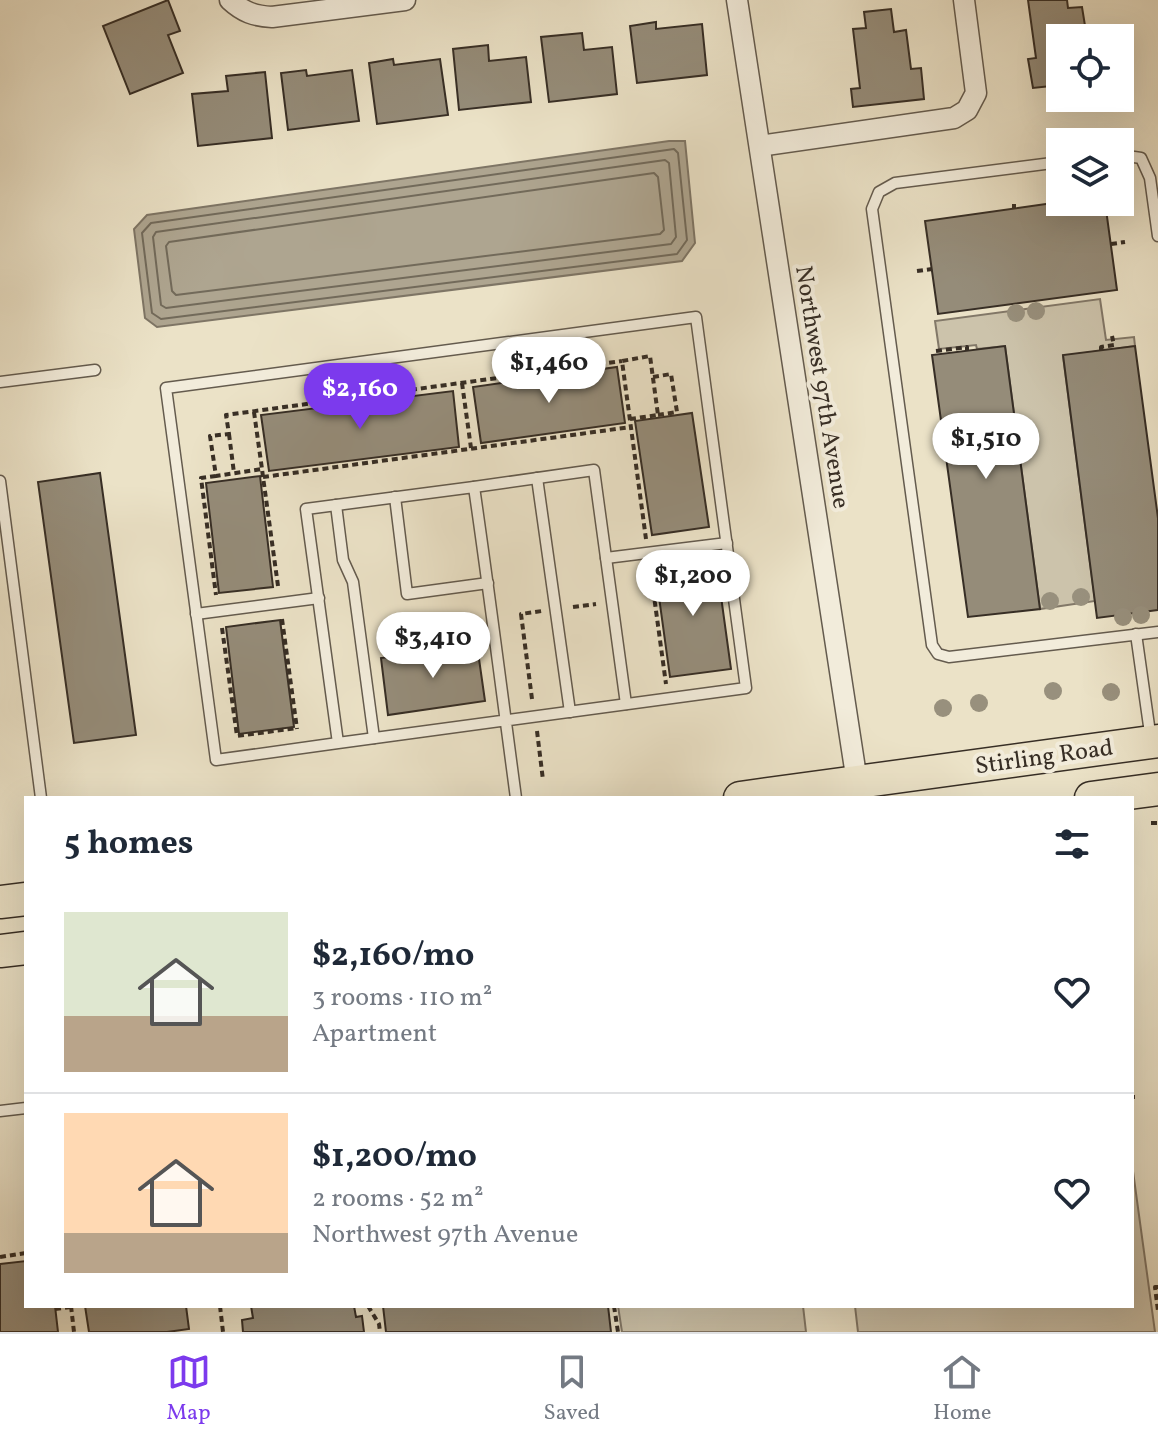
<!DOCTYPE html>
<html lang="en">
<head>
<meta charset="utf-8">
<style>
	:root { --surface:#fff; --page:#f6f6f7; --text:#1f2937; --muted:#747a83; --line:#e0e1e3; --accent:#7c3aed }
	body { margin:0; font-family:Vollkorn,serif; background:var(--page); color:var(--text); height:100vh; display:flex; flex-direction:column; font-size:30px; white-space:nowrap }
	* { box-sizing:border-box; margin:0 }
	p { font-size:26px; color:var(--muted) }
	.icon { flex:none; width:44px; height:44px; fill:none; stroke:currentColor; stroke-width:2; stroke-linecap:round; stroke-linejoin:round }
	.map { position:relative; flex:1; overflow:hidden }
	.details { position:absolute; left:24px; top:796px; width:1110px; height:512px; display:flex; flex-direction:column; background:var(--surface); border-radius:0px; box-shadow:0 8px 32px #0002 }
	.details>* { flex:none }
	.buttons { position:absolute; left:1046px; top:24px; display:grid; gap:16px }
	.buttons a { display:grid; place-items:center; width:88px; height:88px; border-radius:0px; background:var(--surface); box-shadow:0 8px 32px #0002; font-size:40px }
	.price { position:absolute; translate:-50% -68px; padding:0 18px; border-radius:28px; background:#fff; color:#222; font-size:26px; line-height:52px; filter:drop-shadow(0 2px 4px #0008) }
	.price::after { content:''; position:absolute; left:50%; top:48px; width:24px; height:18px; margin-left:-12px; background:inherit; clip-path:polygon(0 0,100% 0,50% 100%) }
	.price.active { background:var(--accent); color:#fff }
	ul { padding:0; list-style:none }
	li { display:flex; align-items:center; gap:24px; height:200px; padding:0 40px }
	li+li { border-top:2px solid var(--line) }
	li span { display:grid; place-items:center; flex:none; width:224px; height:160px; border-radius:0px; color:#555 }
	li>.icon { margin-inline-start:auto }
	span .icon { width:96px; height:96px; fill:#fffc; stroke-width:1 }
	li b { font-size:34px }
	h2 { display:flex; justify-content:space-between; align-items:center; height:96px; padding:0 40px; font-size:34px }
	.dock { display:flex; justify-content:space-around; align-items:center; height:112px; border-top:2px solid var(--line); background:var(--surface); font-size:22px; color:var(--muted) }
	.dock a { display:grid; justify-items:center; gap:4px }
	.dock .active { color:var(--accent) }
	.map>svg:first-child { display:block }
</style>
</head>
<body>
<div class="map">
<svg width="1158" height="1332" viewBox="0 0 1158 1332">
	<rect width="100%" height="100%" fill="#ebe2c7"/>
	<filter id="stains"><feTurbulence type="fractalNoise" baseFrequency=".0025" numOctaves="4"/><feColorMatrix values="0 0 0 0 .2 0 0 0 0 .09 0 0 0 0 .02 0 0 0 .5 -.17"/></filter>
	<radialGradient id="worn" r=".72"><stop offset=".6" stop-color="#630" stop-opacity="0"/><stop offset="1" stop-color="#630" stop-opacity=".3"/></radialGradient>
	<!-- green -->
	<g fill="#ccc3ab" stroke="#827868" stroke-width="2">
		<polygon points="1100,299 1106,340 1134,337 1135,346 1063,356 1095,601 1040,609 1005,346 977,349 976,345 939,349 935,321"/>
		<polygon points="1132,1164 1155,1332 858,1332 855,1306 1132,1306"/>
		<polygon points="618,1306 803,1306 806,1332 622,1332"/>
	</g>
	<!-- water -->
	<polygon fill="#aea590" stroke="#7e7565" stroke-width="2" points="669,141 685,141 695,243 682,261 157,327 145,318 134,229 147,215"/>
	<g fill="none" stroke-linecap="round" stroke-linejoin="round">
		<!-- shore -->
		<g stroke="#726a5a" stroke-width="2">
			<polygon points="674,149 678,153 687,240 677,254 161,319 152,313 142,233 151,223"/>
			<polygon points="665,160 669,163 676,237 671,244 166,308 161,305 153,237 156,232"/>
			<polygon points="654,173 658,177 664,230 660,234 176,295 172,291 166,246 169,242"/>
		</g>
	</g>
	<!-- building -->
	<g fill="#958c79" stroke="#372e25" stroke-width="2">
		<polygon points="168,0 180,31 168,35 183,73 130,94 103,26"/>
		<polygon points="1028,0 1067,0 1068,8 1082,7 1087,38 1060,38 1060,85 1033,88 1028,59 1036,58"/>
		<polygon points="891,9 894,32 906,30 911,69 921,68 924,99 853,107 851,89 860,88 853,29 866,28 864,12"/>
		<polygon points="656,22 656,29 702,24 707,75 637,83 630,26"/>
		<polygon points="582,33 584,50 612,47 617,94 549,102 541,37"/>
		<polygon points="488,45 489,61 526,57 531,102 459,110 453,49"/>
		<polygon points="393,59 394,65 440,59 448,115 377,124 369,63"/>
		<polygon points="306,70 307,76 352,70 359,121 288,130 281,73"/>
		<polygon points="265,72 272,138 198,146 192,94 228,91 226,76"/>
		<polygon points="1060,202 1105,202 1117,290 938,314 925,221"/>
		<polygon points="1005,346 1040,609 968,617 932,355"/>
		<polygon points="1135,346 1158,518 1158,610 1097,618 1063,355"/>
		<polygon points="617,367 625,423 481,443 473,387"/>
		<polygon points="453,391 459,447 269,471 261,415"/>
		<polygon points="692,413 709,527 652,535 635,421"/>
		<polygon points="100,473 136,735 74,743 38,482"/>
		<polygon points="260,476 273,587 219,593 206,483"/>
		<polygon points="716,560 731,669 670,677 655,568"/>
		<polygon points="280,620 294,727 239,734 226,627"/>
		<polygon points="477,645 485,701 388,715 381,658"/>
		<polygon points="26,1261 26,1306 55,1306 58,1332 0,1332 0,1264"/>
		<polygon points="85,1306 186,1306 189,1329 167,1332 89,1332"/>
		<polygon points="251,1306 354,1306 356,1317 362,1316 364,1332 243,1332 242,1320 253,1318"/>
		<polygon points="383,1306 608,1306 611,1332 386,1332"/>
	</g>
	<g fill="none" stroke-linecap="round" stroke-linejoin="round">
		<!-- service casing -->
		<g stroke="#645b4e" stroke-width="13">
			<g id="service">
				<polyline points="1120,155 1141,158 1150,178 1158,236"/>
				<polyline points="1060,162 895,183 879,192 872,209 932,645 938,654 949,657 1158,632"/>
				<polyline points="0,382 95,370"/>
				<polyline points="537,478 570,712"/>
				<polyline points="0,481 41,798"/>
				<polyline points="474,487 594,470 626,704"/>
				<polyline points="395,497 407,594 488,583"/>
				<polyline points="336,505 343,560 353,582 374,738"/>
				<polyline points="606,558 727,543"/>
				<polyline points="196,614 319,598"/>
				<polyline points="1136,634 1151,740"/>
				<path d="M338,743L216,760L166,388L696,317L746,688C610,706 474,724 338,743L306,509L474,487C489,590 502,694 516,798"/>
				<polyline points="0,1111 26,1108"/>
			</g>
		</g>
		<!-- minor casing -->
		<g stroke="#645b4e" stroke-width="23">
			<g id="minor">
				<path d="M230,0C243,12 254,16 272,17L405,0"/>
				<polyline points="737,0 857,782"/>
				<polyline points="760,146 954,118 967,110 976,93 964,0"/>
			</g>
		</g>
		<!-- primary casing -->
		<g stroke="#372e25" stroke-width="35">
			<g id="primary">
				<polyline points="740,798 1158,741"/>
				<polyline points="1091,798 1158,789"/>
				<polyline points="0,902 26,899"/>
				<polyline points="0,951 26,948"/>
			</g>
		</g>
		<!-- path -->
		<g stroke="#372e25" stroke-width="4" stroke-dasharray="6 4" stroke-linecap="butt">
			<polyline points="1014,204 1014,208"/>
			<polyline points="1111,244 1125,242"/>
			<polyline points="917,271 932,269"/>
			<polyline points="1101,350 1101,347 1114,345 1112,336"/>
			<polyline points="936,351 967,347 967,351"/>
			<polyline points="653,377 671,374 677,412 658,415"/>
			<polyline points="462,383 471,448"/>
			<polyline points="254,412 262,469"/>
			<polyline points="630,419 658,415 650,356 622,361 646,539"/>
			<polyline points="229,434 234,473"/>
			<polyline points="216,476 201,478 216,595"/>
			<polyline points="263,477 262,469 216,476 210,436 229,434 226,415 622,361"/>
			<polyline points="650,567 654,596"/>
			<polyline points="278,586 263,477 631,427"/>
			<polyline points="649,597 654,596 666,684"/>
			<polyline points="573,607 596,604"/>
			<polyline points="282,619 297,729"/>
			<polyline points="456,623 477,620"/>
			<polyline points="222,628 237,736 297,728"/>
			<polyline points="532,699 521,614 542,611"/>
			<polyline points="537,731 543,780"/>
			<polyline points="1151,823 1158,823"/>
			<polyline points="1132,1097 1135,1097"/>
			<polyline points="0,1257 26,1253"/>
			<polyline points="1158,1287 1155,1287 1158,1311"/>
			<polyline points="71,1306 74,1332"/>
			<polyline points="220,1306 223,1332"/>
			<polyline points="368,1306 379,1324 380,1332"/>
			<polyline points="614,1306 618,1332"/>
			<polyline points="55,1309 71,1307"/>
		</g>
		<!-- service -->
		<use href="#service" stroke="#f2ecdb" stroke-width="10"/>
		<!-- minor -->
		<use href="#minor" stroke="#f2ecdb" stroke-width="20"/>
		<!-- primary -->
		<use href="#primary" stroke="#ebe2c7" stroke-width="32"/>
	</g>
	<!-- trees -->
	<g fill="#98907d">
		<circle cx="1036" cy="311" r="9"/>
		<circle cx="1016" cy="313" r="9"/>
		<circle cx="1081" cy="597" r="9"/>
		<circle cx="1050" cy="601" r="9"/>
		<circle cx="1141" cy="615" r="9"/>
		<circle cx="1123" cy="617" r="9"/>
		<circle cx="1053" cy="691" r="9"/>
		<circle cx="1111" cy="692" r="9"/>
		<circle cx="979" cy="703" r="9"/>
		<circle cx="943" cy="708" r="9"/>
	</g>
	<g text-anchor="middle" stroke-width="8" stroke-linejoin="round" paint-order="stroke">
		<!-- street labels -->
		<g font-size="24" fill="#372e25" stroke="#f2ecdb">
			<text transform="translate(823 387) rotate(81)" y="8">Northwest 97th Avenue</text>
			<text transform="translate(1044 756) rotate(-8)" y="8">Stirling Road</text>
		</g>
	</g>
	<rect width="100%" height="100%" filter="url(#stains)"/>
	<rect width="100%" height="100%" fill="url(#worn)"/>
</svg>
<div class="buttons">
<a><svg class="icon" aria-label="locate" viewBox="0 0 24 24"><circle cx="12" cy="12" r="6"/><path d="M12 2v4M12 18v4M2 12h4M18 12h4"/></svg></a>
<a><svg class="icon" aria-label="layers" viewBox="0 0 24 24"><path d="M12 4l9 5-9 5-9-5zM3 14l9 5 9-5"/></svg></a>
</div>
<b class="price" style="left:549px;top:405px">$1,460</b>
<b class="price active" style="left:360px;top:431px">$2,160</b>
<b class="price" style="left:986px;top:481px">$1,510</b>
<b class="price" style="left:693px;top:618px">$1,200</b>
<b class="price" style="left:433px;top:680px">$3,410</b>
<section class="details">
<h2>5 homes<svg class="icon" aria-label="filters" viewBox="0 0 24 24"><path d="M4 7h16M4 17h16"/><circle cx="9" cy="7" r="2"/><circle cx="15" cy="17" r="2"/></svg></h2>
<ul>
<li><span style="background:linear-gradient(#dfe7d0 65%,#b9a48a 0)"><svg class="icon" aria-label="home" viewBox="0 0 24 24"><path d="M3 11l9-7 9 7M6 9v11h12V9"/></svg></span><div><b>$2,160/mo</b><p>3 rooms · 110 m²</p><p>Apartment</p></div><svg class="icon" aria-label="heart" viewBox="0 0 24 24"><path d="M12 20l-8-8c-3-5 5-10 8-4 3-6 11-1 8 4z"/></svg></li>
<li><span style="background:linear-gradient(#ffd9b3 75%,#b9a48a 0)"><svg class="icon" aria-label="home" viewBox="0 0 24 24"><path d="M3 11l9-7 9 7M6 9v11h12V9"/></svg></span><div><b>$1,200/mo</b><p>2 rooms · 52 m²</p><p>Northwest 97th Avenue</p></div><svg class="icon" aria-label="heart" viewBox="0 0 24 24"><path d="M12 20l-8-8c-3-5 5-10 8-4 3-6 11-1 8 4z"/></svg></li>
</ul>
</section>
</div>
<nav class="dock">
<a class="active"><svg class="icon" aria-label="map" viewBox="0 0 24 24"><path d="M3 6l6-2 6 2 6-2v14l-6 2-6-2-6 2zM9 4v14M15 6v14"/></svg>Map</a>
<a><svg class="icon" aria-label="saved" viewBox="0 0 24 24"><path d="M7 4h10v16l-5-4-5 4z"/></svg>Saved</a>
<a><svg class="icon" aria-label="home" viewBox="0 0 24 24"><path d="M3 11l9-7 9 7M6 9v11h12V9"/></svg>Home</a>
</nav>
</body>
</html>
